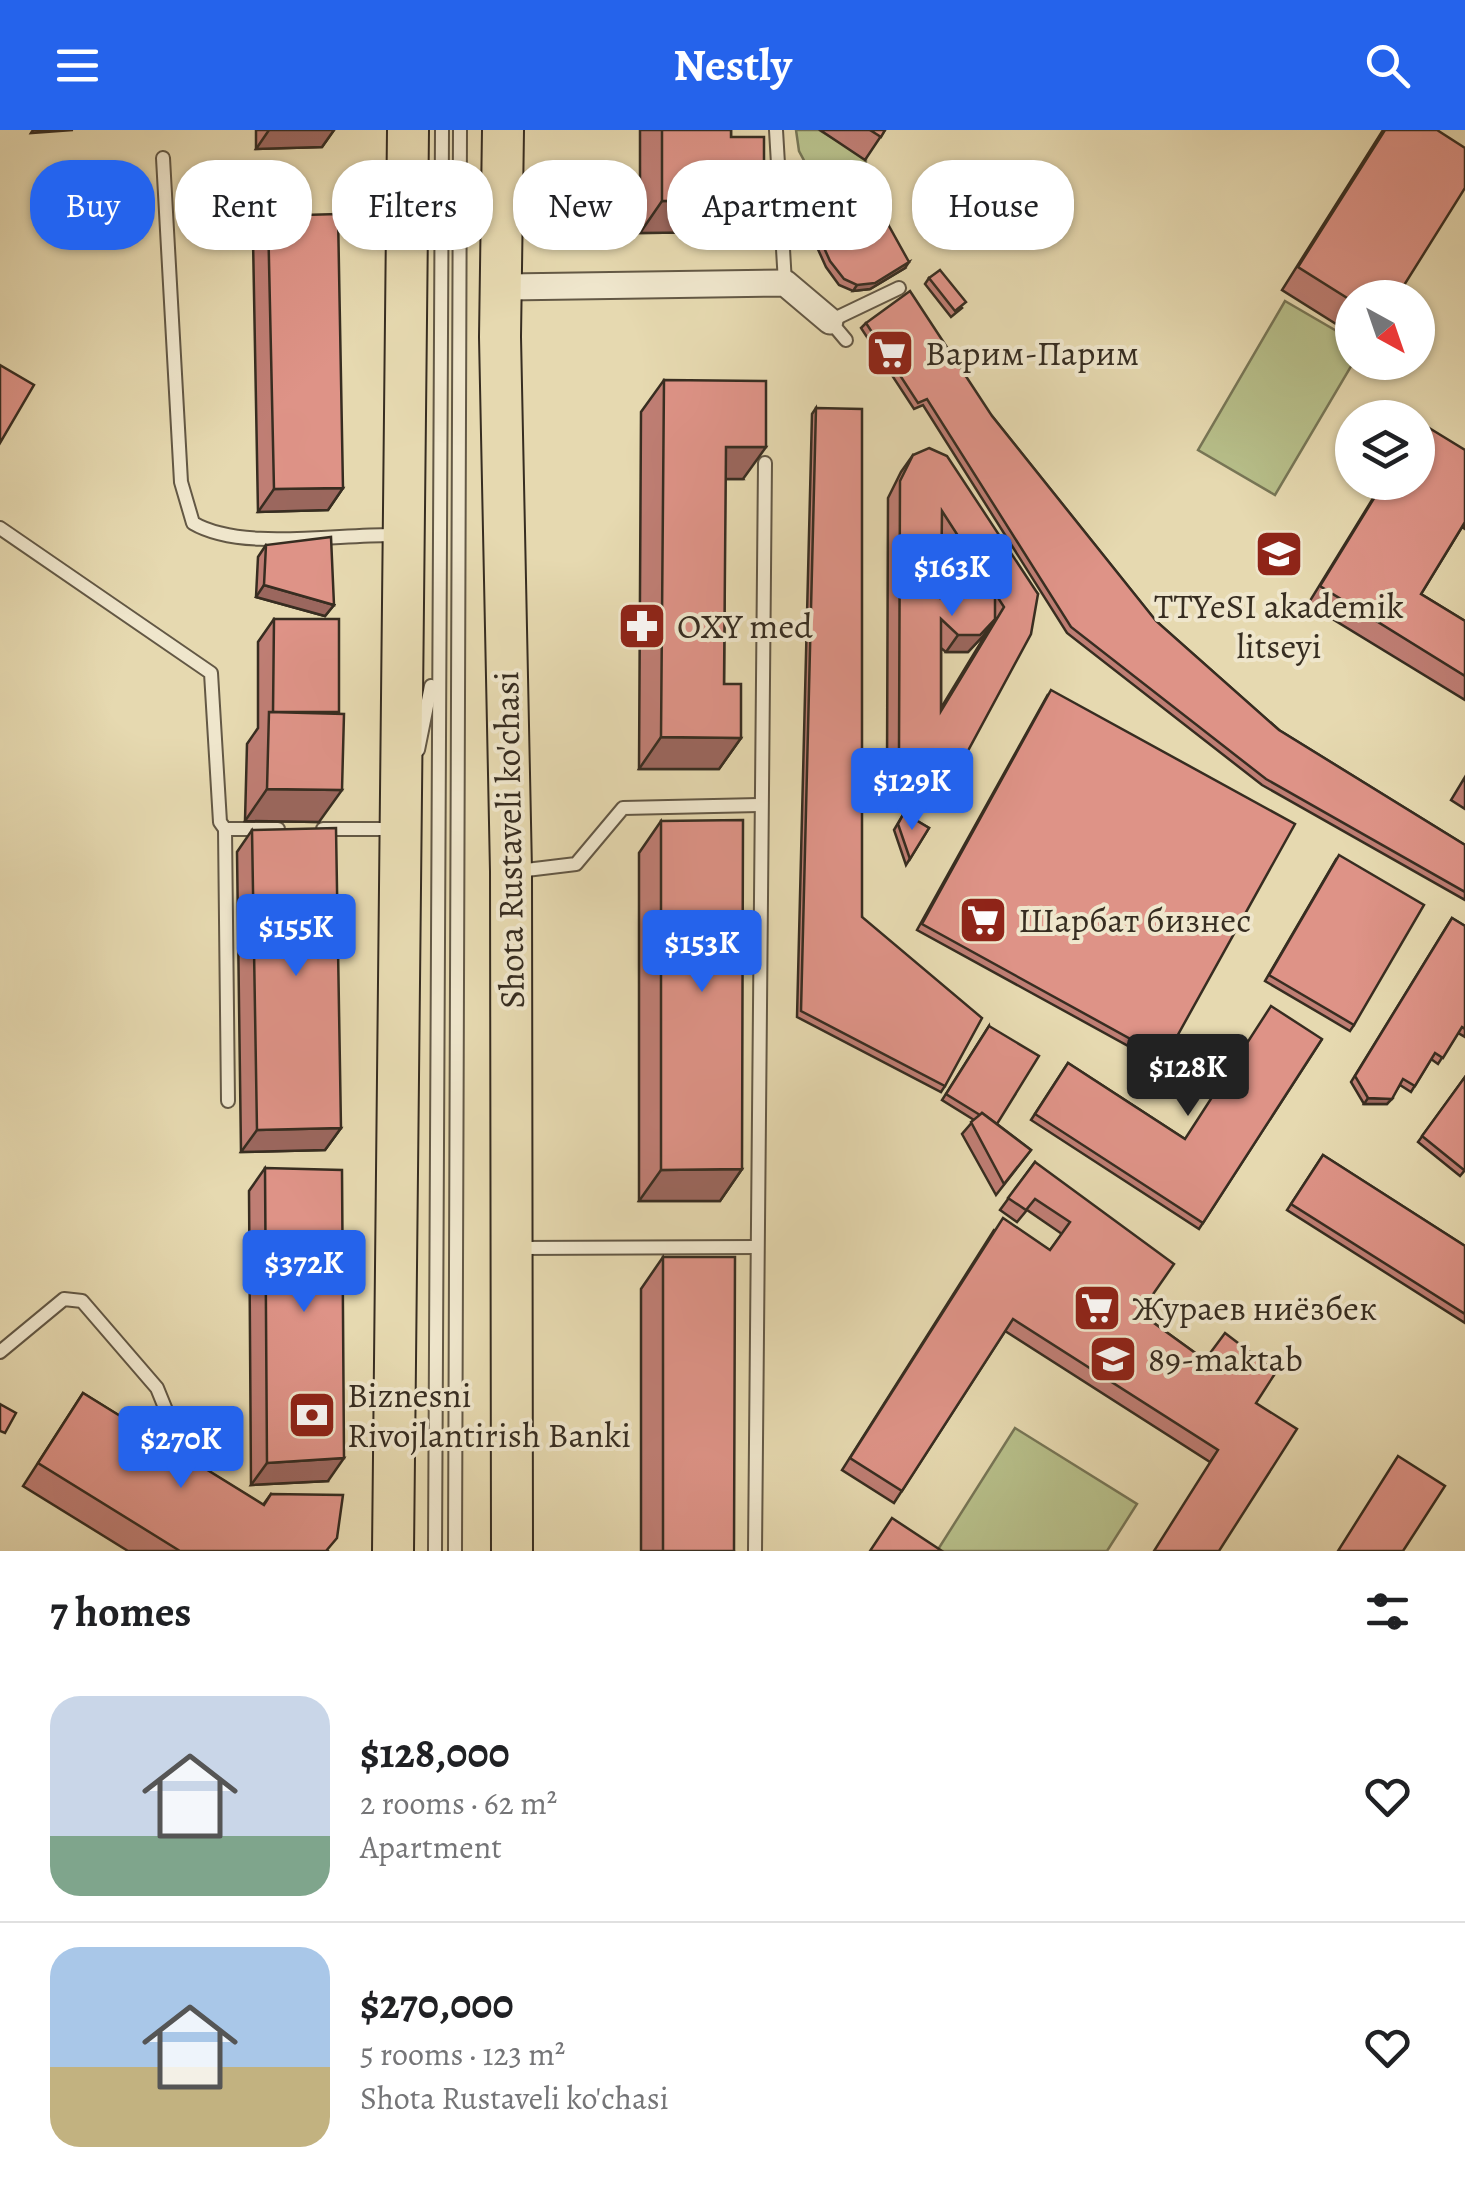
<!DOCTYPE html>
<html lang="en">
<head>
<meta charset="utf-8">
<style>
	:root { --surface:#fff; --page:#f2f2f2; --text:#202124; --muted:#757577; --line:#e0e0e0; --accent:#2563eb }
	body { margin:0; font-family:Alegreya,serif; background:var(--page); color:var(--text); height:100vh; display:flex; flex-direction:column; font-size:38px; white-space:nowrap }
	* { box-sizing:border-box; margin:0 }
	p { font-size:32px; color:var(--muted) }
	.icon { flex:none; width:55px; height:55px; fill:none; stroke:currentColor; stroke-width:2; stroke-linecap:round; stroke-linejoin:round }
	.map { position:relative; height:1421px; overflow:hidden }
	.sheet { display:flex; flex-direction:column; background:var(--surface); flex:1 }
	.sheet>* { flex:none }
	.hud { position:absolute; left:30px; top:30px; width:1405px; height:90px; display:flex; gap:20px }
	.needle { width:65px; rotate:140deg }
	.fabs { position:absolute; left:1335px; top:150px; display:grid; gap:20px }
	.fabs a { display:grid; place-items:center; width:100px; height:100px; border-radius:50%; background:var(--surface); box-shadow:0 2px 8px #0004; font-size:50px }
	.price { position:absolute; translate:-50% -85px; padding:0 22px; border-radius:10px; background:var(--accent); color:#fff; font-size:32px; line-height:65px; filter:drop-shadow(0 2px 5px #0008) }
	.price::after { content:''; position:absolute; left:50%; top:60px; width:30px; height:22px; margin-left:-15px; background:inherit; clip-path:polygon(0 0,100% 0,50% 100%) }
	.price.on { background:#222; color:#fff }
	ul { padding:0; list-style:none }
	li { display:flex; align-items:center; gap:30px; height:250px; padding:0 50px }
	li+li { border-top:2px solid var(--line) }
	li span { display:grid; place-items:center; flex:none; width:280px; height:200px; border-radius:30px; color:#555 }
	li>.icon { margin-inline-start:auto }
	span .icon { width:120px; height:120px; fill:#fffc; stroke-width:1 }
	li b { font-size:42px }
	h2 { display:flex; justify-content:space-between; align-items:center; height:120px; padding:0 50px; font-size:42px }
	.tag { padding:0 35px; border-radius:40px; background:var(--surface); box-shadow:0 2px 8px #0004; font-size:35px; line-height:90px }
	.tag.on { background:var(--accent); color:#fff }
	header { display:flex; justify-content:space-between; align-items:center; height:130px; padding:0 50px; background:var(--accent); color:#fff; font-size:45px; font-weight:700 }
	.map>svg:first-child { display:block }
</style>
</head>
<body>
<header><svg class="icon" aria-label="menu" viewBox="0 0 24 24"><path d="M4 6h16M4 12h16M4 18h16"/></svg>Nestly<svg class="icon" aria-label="search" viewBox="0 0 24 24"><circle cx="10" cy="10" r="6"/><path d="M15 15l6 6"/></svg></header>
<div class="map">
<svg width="1465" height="1421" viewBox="0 0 1465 1421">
	<rect width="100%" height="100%" fill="#e6d9b0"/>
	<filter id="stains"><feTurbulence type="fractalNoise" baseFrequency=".002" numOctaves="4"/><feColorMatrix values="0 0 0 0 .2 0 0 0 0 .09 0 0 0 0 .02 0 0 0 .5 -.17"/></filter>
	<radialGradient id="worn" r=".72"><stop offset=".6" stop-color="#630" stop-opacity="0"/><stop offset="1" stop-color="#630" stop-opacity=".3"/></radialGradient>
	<!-- green -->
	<g fill="#b7bf8a" stroke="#777656" stroke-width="2.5">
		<polygon points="796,0 819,0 866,28 865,66 829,77 799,21"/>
		<polygon points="1285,171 1352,210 1353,233 1275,365 1198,320"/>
		<polygon points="1015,1298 1137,1374 1107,1421 937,1421"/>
	</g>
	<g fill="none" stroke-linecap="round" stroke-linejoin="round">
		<!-- lane casing -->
		<g stroke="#635845" stroke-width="16">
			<g id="lane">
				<polyline points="776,0 785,153"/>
				<path d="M163,28L181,352L193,393C242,422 341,403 399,405"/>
				<polyline points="846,210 830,191 899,158"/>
				<polyline points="0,398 211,543 220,692 225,699 278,699"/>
				<polyline points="418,620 431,556"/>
				<polyline points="225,699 228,971"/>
				<polyline points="323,699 398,699"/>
				<polyline points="518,741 576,734 623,678 759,675"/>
				<polyline points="519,1118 757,1117"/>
				<polyline points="0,1222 64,1169 82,1171 157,1258 188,1334"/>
				<polyline points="435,1421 442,0"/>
				<polyline points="455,1421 460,0"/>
				<polyline points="755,1421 765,333"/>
			</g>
		</g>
		<!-- street casing -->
		<g stroke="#635845" stroke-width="29">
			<polyline id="street" points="500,157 785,153 830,191"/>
		</g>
		<!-- primary casing -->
		<g stroke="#372d21" stroke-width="44">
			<g id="primary">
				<polyline points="503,0 500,207 511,741 512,1421"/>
				<polyline points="393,1421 408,0"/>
			</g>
		</g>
		<!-- lane -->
		<use href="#lane" stroke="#efe6cc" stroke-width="12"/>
		<!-- street -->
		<use href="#street" stroke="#efe6cc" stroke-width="25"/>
		<!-- primary -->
		<use href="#primary" stroke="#e6d9b0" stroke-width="40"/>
	</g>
	<!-- wall -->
	<g fill="#bf7e74" stroke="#372d21" stroke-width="2.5" fill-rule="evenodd">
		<polygon points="256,0 334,0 322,17 256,19"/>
		<polygon points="640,0 731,0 731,7 764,70 746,96 776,102 772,108 743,114 742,102 640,103"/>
		<polygon points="820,0 885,0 865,30"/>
		<polygon points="1383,0 1437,0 1352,168 1352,204 1282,160"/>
		<polygon points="806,78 905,138 870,159 853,161 839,155 826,137 802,84"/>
		<polygon points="268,86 343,358 328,380 258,382 253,109"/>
		<polygon points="929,148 962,178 951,187 925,154"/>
		<polygon points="866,193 992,286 1156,491 1279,600 1465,715 1465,770 1262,655 1067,503 923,275 914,279 861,198"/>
		<polygon points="664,250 743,349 725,349 724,554 741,608 719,639 639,639 641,282"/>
		<polygon points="816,278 862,787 945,956 941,962 797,887 812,284"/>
		<polygon points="1465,320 1465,399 1462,397 1421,464 1465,491 1465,570 1308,474 1383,352 1418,352"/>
		<path d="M913,325L1038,464L944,660L925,679L911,681L897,674L887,638L888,368L901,342ZM942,416L964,451L941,467ZM992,494L941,578V518L946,522H968L983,506Z"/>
		<polygon points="266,415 334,475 325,486 256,467 258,427"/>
		<polygon points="274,489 337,584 319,692 245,691 247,614 258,598 258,512"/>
		<polygon points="1047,566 1165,928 1161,934 917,800"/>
		<polygon points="1465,647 1465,679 1451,670"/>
		<polygon points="904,683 929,698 906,735 894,700"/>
		<polygon points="661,691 742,1039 720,1071 639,1071 639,723"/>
		<polygon points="252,700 341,998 325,1020 241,1022 237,722"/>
		<polygon points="1335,731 1354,895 1350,901 1265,851"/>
		<polygon points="1452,788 1465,796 1465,907 1458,903 1438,934 1431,929 1411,962 1400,955 1387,974 1364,974 1351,952"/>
		<polygon points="989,896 997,994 1031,1020 996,1065 962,1004 974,990 942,970"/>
		<polygon points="1322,909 1199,1099 1031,990 1068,933 1185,1009"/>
		<polygon points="1465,947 1465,1040 1460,1046 1418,1012"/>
		<polygon points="1323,1025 1465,1116 1465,1193 1287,1080"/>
		<polygon points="1035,1032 1140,1183 1205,1230 1276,1242 1210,1332 1005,1201 894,1373 842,1340 994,1100 1050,1120 1062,1104 1027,1080 1017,1092 1000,1080"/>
		<polygon points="265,1038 328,1351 251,1355 249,1061"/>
		<polygon points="663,1127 734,1421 641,1421 641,1159"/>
		<polygon points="83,1263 263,1375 271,1364 328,1421 128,1421 23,1356"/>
	</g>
	<!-- shaded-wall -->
	<g fill="#9b675e" stroke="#372d21" stroke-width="2.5">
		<polygon points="33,0 73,0 31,3"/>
		<polygon points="269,0 334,0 322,17 256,19"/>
		<polygon points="764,70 742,102 640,103 662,71"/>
		<polygon points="776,102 772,108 743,114 747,108"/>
		<polygon points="909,132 905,138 870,159 853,161 857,155"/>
		<polygon points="726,317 766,317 743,349 703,349"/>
		<polygon points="343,358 328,380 258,382 274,359"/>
		<polygon points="264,455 334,475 325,486 256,467"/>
		<polygon points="995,489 983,506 968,522 946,522 958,505"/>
		<polygon points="661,607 741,608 719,639 639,639"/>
		<polygon points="956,643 944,660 925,679 911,681 923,664"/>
		<polygon points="267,659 342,660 319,692 245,691"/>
		<polygon points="1368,968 1392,969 1387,974 1364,974"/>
		<polygon points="341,998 325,1020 241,1022 257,1000"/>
		<polygon points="742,1039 720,1071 639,1071 661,1040"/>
		<polygon points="344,1328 328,1351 251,1355 267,1333"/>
	</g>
	<!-- building -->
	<g fill="#de9387" stroke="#372d21" stroke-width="2.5" fill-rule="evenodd">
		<polygon points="662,0 731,0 731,7 764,7 764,70 662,71"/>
		<polygon points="870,0 885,0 881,7"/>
		<polygon points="1385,0 1437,0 1465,18 1465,58 1396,168 1352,168 1352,171 1298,137"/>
		<polygon points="869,60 909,132 875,153 857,155 844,149 830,131 806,78"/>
		<polygon points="338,84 343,358 274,359 268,86"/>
		<polygon points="774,90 776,102 747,108 746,96"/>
		<polygon points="940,140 966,172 955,181 929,148"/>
		<polygon points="910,161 992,286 1156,491 1279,600 1465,715 1465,762 1266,649 1071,497 927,269 918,273 866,193"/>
		<polygon points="0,235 34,255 0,313"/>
		<polygon points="664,250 766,251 766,317 726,317 724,554 741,554 741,608 661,607"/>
		<polygon points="816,278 862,279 862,787 982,888 945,956 801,881"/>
		<polygon points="1421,293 1465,320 1465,392 1421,464 1465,491 1465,546 1320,456 1384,352 1418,352 1418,298"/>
		<path d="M929,318L947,326L1038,464L1031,504L956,643L937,662L923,664L909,657L899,621L900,351L913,325ZM942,381L1004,477L941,581V489L958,505H980L995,489V467L979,451H957L941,467Z"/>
		<polygon points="331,407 334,475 264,455 266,415"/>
		<polygon points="274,489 339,489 339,582 273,582"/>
		<polygon points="1051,560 1295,694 1165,928 922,794"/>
		<polygon points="269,582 344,584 342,660 267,659"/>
		<polygon points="904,683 929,698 910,729 898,694"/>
		<polygon points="743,690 742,1039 661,1040 661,691"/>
		<polygon points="336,698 341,998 257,1000 252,700"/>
		<polygon points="1339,725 1424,775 1354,895 1269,845"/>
		<polygon points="1452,788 1465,796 1465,899 1462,897 1443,928 1435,923 1415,956 1403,949 1392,969 1368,968 1355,946"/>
		<polygon points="1271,876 1322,909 1203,1093 1035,984 1068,933 1185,1009"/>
		<polygon points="989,896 1039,926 997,994 982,983 980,985 946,964"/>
		<polygon points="1465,947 1465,1039 1464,1040 1422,1006"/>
		<polygon points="982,983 1031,1020 1004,1054 971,992"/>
		<polygon points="1323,1025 1465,1116 1465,1184 1291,1074"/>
		<polygon points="1035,1032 1174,1134 1140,1183 1205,1230 1225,1203 1276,1242 1256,1273 1297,1299 1219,1421 1154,1421 1218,1320 1013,1189 902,1361 850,1328 1003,1088 1050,1120 1070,1092 1035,1069 1026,1080 1008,1068"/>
		<polygon points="265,1038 342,1040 344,1328 267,1333"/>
		<polygon points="663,1127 735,1127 734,1421 663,1421"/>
		<polygon points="83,1263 264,1375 271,1364 343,1365 337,1408 326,1421 180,1421 38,1333"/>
		<polygon points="0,1274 16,1283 5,1303 0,1301"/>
		<polygon points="1398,1326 1445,1356 1403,1421 1338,1421"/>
		<polygon points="892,1388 942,1421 870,1421"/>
	</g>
	<!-- icons -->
	<defs>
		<g id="supermarket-square" transform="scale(2.5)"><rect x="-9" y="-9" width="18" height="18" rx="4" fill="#8f2418" stroke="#efe6cc"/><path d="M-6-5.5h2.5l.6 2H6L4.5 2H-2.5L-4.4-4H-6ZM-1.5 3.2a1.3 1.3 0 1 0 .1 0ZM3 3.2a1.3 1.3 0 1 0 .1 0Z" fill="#fff"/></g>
		<g id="university-square" transform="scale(2.5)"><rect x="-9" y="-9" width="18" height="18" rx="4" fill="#8f2418" stroke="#efe6cc"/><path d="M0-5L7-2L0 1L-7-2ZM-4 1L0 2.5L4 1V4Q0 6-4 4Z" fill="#fff"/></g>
		<g id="pharmacy-square" transform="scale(2.5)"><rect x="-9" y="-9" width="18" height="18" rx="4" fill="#8f2418" stroke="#efe6cc"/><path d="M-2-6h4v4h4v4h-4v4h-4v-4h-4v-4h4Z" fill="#fff"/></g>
		<g id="school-square" transform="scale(2.5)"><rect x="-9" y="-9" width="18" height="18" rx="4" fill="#8f2418" stroke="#efe6cc"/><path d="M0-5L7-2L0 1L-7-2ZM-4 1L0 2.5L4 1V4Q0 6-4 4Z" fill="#fff"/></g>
		<g id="bank-square" transform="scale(2.5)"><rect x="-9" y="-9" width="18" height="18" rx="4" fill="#8f2418" stroke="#efe6cc"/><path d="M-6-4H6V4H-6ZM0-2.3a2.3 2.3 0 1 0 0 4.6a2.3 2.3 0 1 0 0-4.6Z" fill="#fff"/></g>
	</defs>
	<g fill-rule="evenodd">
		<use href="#supermarket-square" x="890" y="223"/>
		<use href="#university-square" x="1279" y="424"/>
		<use href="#pharmacy-square" x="642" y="496"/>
		<use href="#supermarket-square" x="983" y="790"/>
		<use href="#supermarket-square" x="1097" y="1178"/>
		<use href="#school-square" x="1113" y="1229"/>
		<use href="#bank-square" x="312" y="1285"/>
	</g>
	<g text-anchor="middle" stroke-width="8" stroke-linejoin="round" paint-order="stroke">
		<!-- poi labels -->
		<g font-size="35" fill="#372d21" stroke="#efe6cc" text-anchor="start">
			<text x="925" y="235">Варим-Парим</text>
			<text x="1279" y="488" text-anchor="middle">TTYeSI akademik<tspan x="1279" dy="40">litseyi</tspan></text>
			<text x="677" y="508">OXY med</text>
			<text x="1018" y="802">Шарбат бизнес</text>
			<text x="1132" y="1190">Жураев ниёзбек</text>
			<text x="1148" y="1241">89-maktab</text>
			<text x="347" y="1277">Biznesni<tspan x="347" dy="40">Rivojlantirish Banki</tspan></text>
		</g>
		<!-- street labels -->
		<g font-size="35" fill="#372d21" stroke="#efe6cc">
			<text transform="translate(509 710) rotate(-91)" y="12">Shota Rustaveli ko'chasi</text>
		</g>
	</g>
	<rect width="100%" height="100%" filter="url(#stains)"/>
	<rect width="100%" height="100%" fill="url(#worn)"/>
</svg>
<div class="fabs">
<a><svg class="needle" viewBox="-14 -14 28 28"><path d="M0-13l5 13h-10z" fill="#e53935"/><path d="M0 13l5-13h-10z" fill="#757577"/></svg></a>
<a><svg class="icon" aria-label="layers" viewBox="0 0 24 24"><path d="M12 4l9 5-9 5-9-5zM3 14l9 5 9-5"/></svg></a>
</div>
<b class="price" style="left:952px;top:489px">$163K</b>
<b class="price" style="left:912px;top:703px">$129K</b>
<b class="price" style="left:296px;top:849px">$155K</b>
<b class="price" style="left:702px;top:865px">$153K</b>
<b class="price on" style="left:1188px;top:989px">$128K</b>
<b class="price" style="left:304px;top:1185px">$372K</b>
<b class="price" style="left:181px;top:1361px">$270K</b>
<div class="hud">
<a class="tag on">Buy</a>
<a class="tag">Rent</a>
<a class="tag">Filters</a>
<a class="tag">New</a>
<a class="tag">Apartment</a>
<a class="tag">House</a>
</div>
</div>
<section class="sheet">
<h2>7 homes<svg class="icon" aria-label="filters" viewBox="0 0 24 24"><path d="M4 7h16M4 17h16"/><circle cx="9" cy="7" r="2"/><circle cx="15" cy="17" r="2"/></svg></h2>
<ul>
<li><span style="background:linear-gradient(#c9d6e8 70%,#7fa58c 0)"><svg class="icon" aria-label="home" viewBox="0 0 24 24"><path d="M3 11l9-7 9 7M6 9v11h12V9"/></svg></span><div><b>$128,000</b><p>2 rooms · 62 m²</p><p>Apartment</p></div><svg class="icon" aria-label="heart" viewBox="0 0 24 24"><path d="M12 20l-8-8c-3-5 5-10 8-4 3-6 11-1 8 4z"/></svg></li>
<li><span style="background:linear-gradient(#a9c7e8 60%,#c2b280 0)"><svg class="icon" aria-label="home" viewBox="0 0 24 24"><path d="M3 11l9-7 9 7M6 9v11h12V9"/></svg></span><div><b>$270,000</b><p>5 rooms · 123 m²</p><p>Shota Rustaveli ko'chasi</p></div><svg class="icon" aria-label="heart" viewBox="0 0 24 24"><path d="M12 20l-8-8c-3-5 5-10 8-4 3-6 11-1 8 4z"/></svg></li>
</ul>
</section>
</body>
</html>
